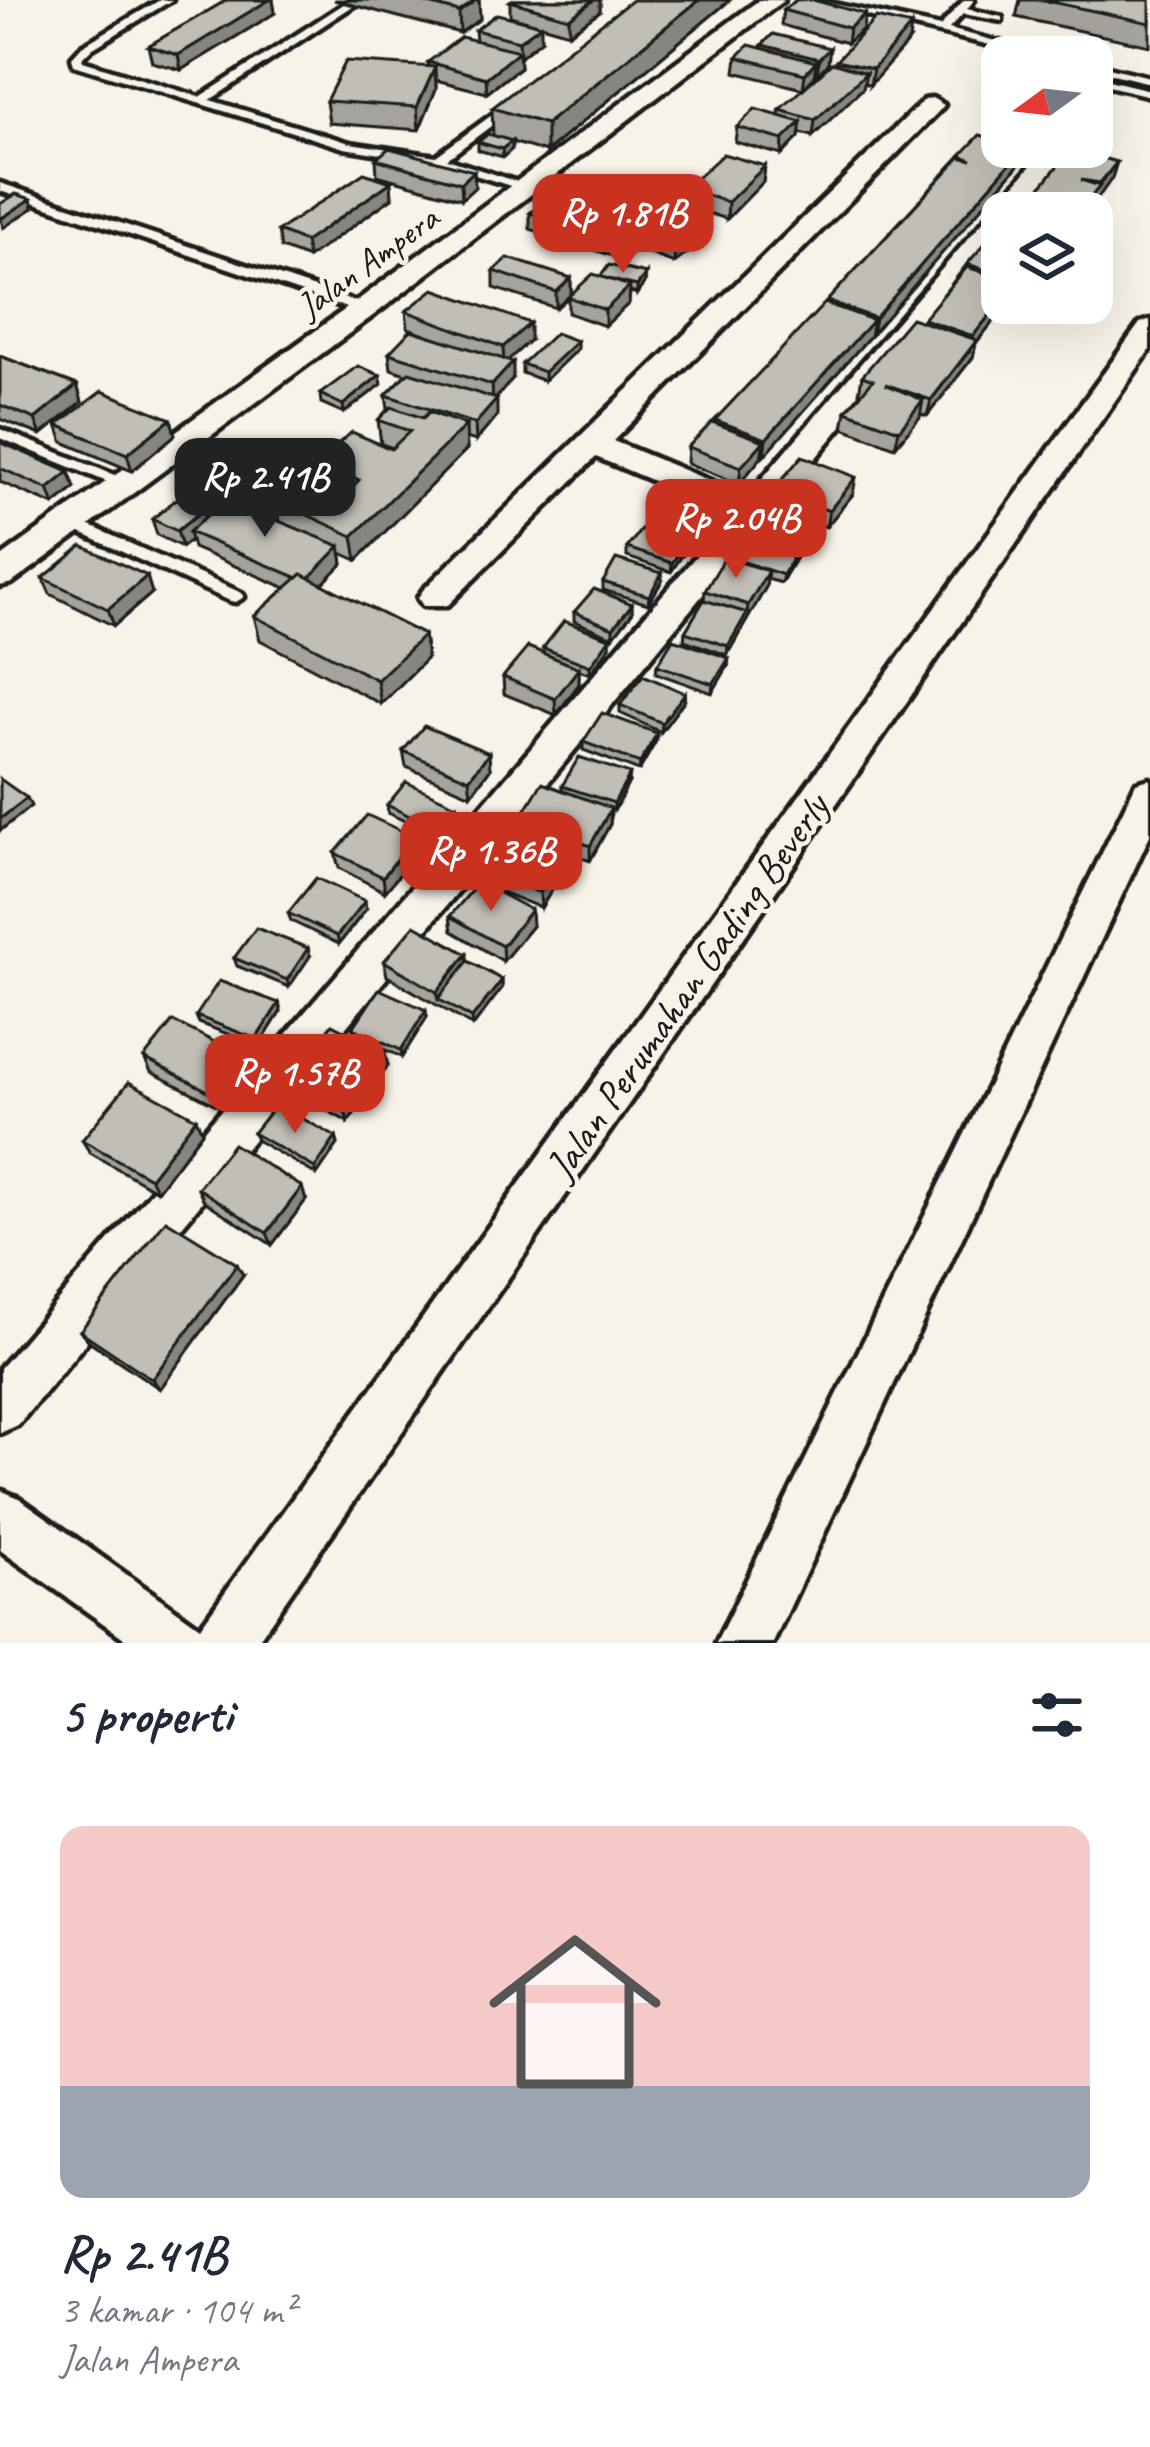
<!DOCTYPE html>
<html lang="id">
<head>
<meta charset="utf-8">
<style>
	:root { --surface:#fff; --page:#f2f2f3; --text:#1f2937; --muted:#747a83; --accent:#c8321e }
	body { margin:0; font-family:Caveat,sans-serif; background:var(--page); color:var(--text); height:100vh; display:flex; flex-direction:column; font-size:45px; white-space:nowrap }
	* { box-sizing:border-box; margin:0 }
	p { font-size:39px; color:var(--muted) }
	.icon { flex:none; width:66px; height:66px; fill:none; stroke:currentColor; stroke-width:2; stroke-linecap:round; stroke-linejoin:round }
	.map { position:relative; height:1643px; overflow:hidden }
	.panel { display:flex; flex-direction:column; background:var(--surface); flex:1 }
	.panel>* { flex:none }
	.needle { width:78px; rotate:255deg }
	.fabs { position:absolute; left:981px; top:36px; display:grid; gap:24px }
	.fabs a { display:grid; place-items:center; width:132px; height:132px; border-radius:24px; background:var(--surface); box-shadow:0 12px 48px #0002; font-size:60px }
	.price { position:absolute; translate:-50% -102px; padding:0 27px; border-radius:24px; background:var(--accent); color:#fff; font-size:39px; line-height:78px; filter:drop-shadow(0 3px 6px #0008) }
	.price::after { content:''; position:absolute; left:50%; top:72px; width:36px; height:27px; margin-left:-18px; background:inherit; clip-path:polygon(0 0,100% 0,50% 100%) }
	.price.current { background:#222; color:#fff }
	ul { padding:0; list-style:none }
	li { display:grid; align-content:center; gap:24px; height:636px; padding:0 60px }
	li span { display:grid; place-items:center; height:372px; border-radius:24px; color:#555 }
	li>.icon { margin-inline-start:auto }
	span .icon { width:216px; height:216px; fill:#fffc; stroke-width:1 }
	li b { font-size:51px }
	h2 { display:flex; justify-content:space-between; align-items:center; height:144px; padding:0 60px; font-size:51px }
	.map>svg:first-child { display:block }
</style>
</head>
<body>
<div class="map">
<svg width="1150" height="1643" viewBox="0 0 1150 1643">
	<rect width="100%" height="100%" fill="#f7f3e8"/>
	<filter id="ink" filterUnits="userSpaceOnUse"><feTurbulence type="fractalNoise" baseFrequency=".00833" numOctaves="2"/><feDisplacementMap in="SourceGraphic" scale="24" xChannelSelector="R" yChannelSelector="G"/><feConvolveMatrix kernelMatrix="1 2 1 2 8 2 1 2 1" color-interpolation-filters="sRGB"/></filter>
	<g filter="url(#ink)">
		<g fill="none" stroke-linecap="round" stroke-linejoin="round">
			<!-- service casing -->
			<g stroke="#1c1c1c" stroke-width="9">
				<g id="service">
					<polygon points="160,0 172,0 90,50 82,58 83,61 200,97 350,0 362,0 210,100 350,143 436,156 507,104 515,104 515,108 447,159 533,187 527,191 436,163 344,148 74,65 72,57 82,46"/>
					<polygon points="816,0 940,27 964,0 974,0 967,9 1002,17 1002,21 963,14 949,29 1058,57 1040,57 822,5 813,12 805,12 805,8"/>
					<polygon points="1092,63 1150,77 1150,83 1092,69"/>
					<polygon points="1092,76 1150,90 1150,96 1092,82"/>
					<polygon points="0,183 369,306 370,309 359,312 0,191"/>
					<polygon points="0,429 127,480 129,483 122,488 117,486 0,438"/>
					<polygon points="70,517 242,593 244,597 236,602 230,601 65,526 65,518"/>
				</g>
			</g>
			<!-- minor casing -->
			<g stroke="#1c1c1c" stroke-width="9">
				<g id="minor">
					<polygon points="759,0 784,0 374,315 12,583 0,586 0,558 354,303"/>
					<polygon points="932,98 944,105 940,110 613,441 747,496 1047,147 1072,147 1018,213 1002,213 1002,232 18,1425 0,1433 0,1368 732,514 596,457 447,606 423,606 418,598 423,590 924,100"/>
					<polygon points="1150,320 1150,350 256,1643 131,1643 0,1550 0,1490 19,1498 200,1627 1140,323"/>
					<polygon points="1150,779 1150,835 773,1643 716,1643 1131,794 1136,783"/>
				</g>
			</g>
			<!-- service -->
			<use href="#service" fill="#f7f3e8" fill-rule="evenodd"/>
			<!-- minor -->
			<use href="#minor" fill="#f7f3e8" fill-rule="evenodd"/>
		</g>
		<!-- wall -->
		<g fill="#a5a39c" stroke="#1c1c1c" stroke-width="3">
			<polygon points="227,0 273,0 275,13 181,70 152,62 148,46"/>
			<polygon points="334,0 479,0 480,19 460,33"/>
			<polygon points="512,0 600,0 600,11 569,33 510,16 510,1"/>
			<polygon points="730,0 546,152 512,142 512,149 503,157 478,150 478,142 493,135 492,108"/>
			<polygon points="1020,0 1150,0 1150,46 1016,17"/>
			<polygon points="783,10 863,29 847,43 781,25"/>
			<polygon points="475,30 541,40 519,57 520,67 487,93 436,80 436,89 419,130 329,123 326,101 428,66 428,62 476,40"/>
			<polygon points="773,34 828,63 817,75 814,74 814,77 803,89 735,72 737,57 761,49 762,45"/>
			<polygon points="909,41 870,85 864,83 863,88 813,136 800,133 799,137 782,155 735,142 737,127 779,116 780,110 836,64 836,61"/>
			<polygon points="1024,147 1020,163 872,334 871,333 870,336 764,456 762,455 739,484 687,463 688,447 715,422 715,420 826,304 827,301 961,155"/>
			<polygon points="376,159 474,171 475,187 462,199 377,175"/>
			<polygon points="765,166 763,182 727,219 689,207 689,213 685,217 704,224 703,241 674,263 642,251 642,244 625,260 530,229 530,213 643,228 643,234 657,223 617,210 618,194 685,195 685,189"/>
			<polygon points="391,182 392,198 308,258 281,248 278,231"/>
			<polygon points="1002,234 1002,303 1008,303 976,343 973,357 927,416 920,414 895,447 843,428 846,411 861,393 859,393 862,376 922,322 967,264 995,243"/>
			<polygon points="494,271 571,278 571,294 601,276 645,282 637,294 630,292 629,303 605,326 568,313 568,297 556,308 494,288"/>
			<polygon points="406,311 530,340 508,360 513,378 495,399 497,416 476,441 466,438 467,449 357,560 341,553 343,563 322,584 424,635 427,658 381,704 260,640 254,616 286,588 193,548 191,540 182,547 157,535 152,519 228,500 280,521 275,500 340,500 344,495 321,485 317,461 393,448 381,444 378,420 388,409 386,395 406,374 391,369 389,353 433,337 408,328"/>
			<polygon points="577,349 544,381 522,373 522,364"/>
			<polygon points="0,356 77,385 82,402 41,435 0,419"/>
			<polygon points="382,384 344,413 321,403 320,394"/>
			<polygon points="171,419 175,435 132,471 63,442 57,425"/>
			<polygon points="0,442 75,488 54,505 0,482"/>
			<polygon points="774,489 853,494 826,527 772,506"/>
			<polygon points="718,506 717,514 708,534 660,523 660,514"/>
			<polygon points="690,537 689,545 671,572 627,557 627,548"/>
			<polygon points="795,559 781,583 767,579 766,587 727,655 684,640 685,632 704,600 705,591 734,560"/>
			<polygon points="43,578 152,593 114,626 50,594"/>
			<polygon points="662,581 648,604 603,590 603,582"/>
			<polygon points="632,604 632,613 613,637 574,621 574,612"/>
			<polygon points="610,638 610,646 590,674 579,670 579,684 556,715 504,694 503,677 543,653 543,648"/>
			<polygon points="657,665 728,666 712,693 656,673"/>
			<polygon points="684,701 661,732 620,713 620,705"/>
			<polygon points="657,733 656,741 639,771 583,750 583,742"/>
			<polygon points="403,751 490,769 471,795 406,767"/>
			<polygon points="629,782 614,811 611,810 610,824 590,861 566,852 566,866 541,908 489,887 532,926 503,961 452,931 450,916 483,884 482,870 520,832 520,819 562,790 562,786"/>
			<polygon points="387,805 456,805 457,813 438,837 388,813"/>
			<polygon points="335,853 417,853 385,892 339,868"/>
			<polygon points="366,909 339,944 291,921 288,913"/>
			<polygon points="310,956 289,987 237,966 234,958"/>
			<polygon points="384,961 468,961 502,980 502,988 473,1026 387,976"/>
			<polygon points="279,1003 281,1011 259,1046 199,1023 196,1016"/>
			<polygon points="427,1017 402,1057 355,1036 353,1028"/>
			<polygon points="244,1057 249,1071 222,1108 151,1072 144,1058"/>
			<polygon points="388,1066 348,1122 295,1093 290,1079"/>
			<polygon points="196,1118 202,1132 157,1191 90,1153 82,1140"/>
			<polygon points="253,1133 336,1137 338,1144 317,1175 256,1140"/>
			<polygon points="198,1188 306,1200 272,1245 204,1201"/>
			<polygon points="243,1275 160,1389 89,1341 80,1331"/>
		</g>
		<!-- shaded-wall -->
		<g fill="#86857f" stroke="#1c1c1c" stroke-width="3">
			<polygon points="269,0 273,0 275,13 181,70 178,55"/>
			<polygon points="476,0 479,0 480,19 460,33 459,12"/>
			<polygon points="594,0 600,0 600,11 569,33 569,18"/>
			<polygon points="699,0 730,0 546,152 546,124"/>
			<polygon points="865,14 863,29 847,43 849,28"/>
			<polygon points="541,25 541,40 520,57 519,41"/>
			<polygon points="911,26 909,41 870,85 873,69"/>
			<polygon points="830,48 828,63 817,75 819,59"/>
			<polygon points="519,51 520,67 487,93 486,78"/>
			<polygon points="816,62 814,77 803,89 805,74"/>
			<polygon points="435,67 436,89 419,130 417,107"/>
			<polygon points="866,73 863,88 813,136 815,120"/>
			<polygon points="801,122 799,137 782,155 783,140"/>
			<polygon points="512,141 512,149 503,157 502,149"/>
			<polygon points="1024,147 1020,163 872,334 875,318"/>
			<polygon points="1117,162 1112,178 1095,202 1086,213 1078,213"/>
			<polygon points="765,166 763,182 727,219 728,202"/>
			<polygon points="474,171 475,187 462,199 461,183"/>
			<polygon points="391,182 392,198 308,258 305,242"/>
			<polygon points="690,197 689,213 672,228 672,212"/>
			<polygon points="31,199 33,208 3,228 1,219"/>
			<polygon points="704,224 703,241 674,263 675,247"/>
			<polygon points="643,228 642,244 625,260 625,244"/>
			<polygon points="646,274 645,282 637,294 637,286"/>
			<polygon points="571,278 571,295 556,308 556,292"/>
			<polygon points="630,286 629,303 605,326 605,310"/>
			<polygon points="1002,300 1002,303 1008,303 976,343 973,357 927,416 931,400 970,350 973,336"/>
			<polygon points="873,320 870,336 764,456 766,439"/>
			<polygon points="530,323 530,340 504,364 503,347"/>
			<polygon points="577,341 577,349 544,381 544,372"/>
			<polygon points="513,362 513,378 493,402 492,385"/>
			<polygon points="380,375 382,384 344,413 343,405"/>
			<polygon points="77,385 82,402 41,435 35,419"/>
			<polygon points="497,399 497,416 476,441 475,424"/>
			<polygon points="923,400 920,417 895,447 899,430"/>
			<polygon points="171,419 175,435 132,471 127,454"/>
			<polygon points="466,425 467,449 357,560 353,536"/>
			<polygon points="764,441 761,458 739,484 741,467"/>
			<polygon points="69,472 75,488 54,505 48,489"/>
			<polygon points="856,477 853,494 826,527 829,511"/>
			<polygon points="226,491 230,508 189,532 191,540 182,547 177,531"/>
			<polygon points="690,537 689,545 671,572 672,563"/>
			<polygon points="340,546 343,563 309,598 305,582"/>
			<polygon points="797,550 795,559 781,583 783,575"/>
			<polygon points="768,571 766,587 727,655 728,646 747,613 748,605"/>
			<polygon points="662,573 662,581 648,604 649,596"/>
			<polygon points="147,576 152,593 114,626 108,609"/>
			<polygon points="632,604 632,613 613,637 613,628"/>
			<polygon points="424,635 427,658 381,704 377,680"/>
			<polygon points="610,638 610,646 590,674 590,666"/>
			<polygon points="729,658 728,666 712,693 713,684"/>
			<polygon points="579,668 579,684 556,715 555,699"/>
			<polygon points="685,693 684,701 661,732 662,723"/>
			<polygon points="657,733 656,741 639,771 640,763"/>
			<polygon points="489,753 490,769 471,795 469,779"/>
			<polygon points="630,774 629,782 614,811 614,803"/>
			<polygon points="27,798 31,806 0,831 0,819"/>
			<polygon points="456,805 457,813 438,837 437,829"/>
			<polygon points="611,808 610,824 590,861 590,846"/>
			<polygon points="414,837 417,853 385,892 383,877"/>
			<polygon points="566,851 566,866 541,908 540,893"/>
			<polygon points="365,901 366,909 339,944 337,936"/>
			<polygon points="531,910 532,926 503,961 502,946"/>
			<polygon points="308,948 310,956 289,987 287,980"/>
			<polygon points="467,954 468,969 438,999 437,992"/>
			<polygon points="502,980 502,988 473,1026 472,1018"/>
			<polygon points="279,1003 281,1011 259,1046 256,1039"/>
			<polygon points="426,1010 427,1017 402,1057 401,1050"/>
			<polygon points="385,1052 388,1066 348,1122 344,1108"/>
			<polygon points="244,1057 249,1071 222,1108 216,1095"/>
			<polygon points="196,1118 202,1132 157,1191 150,1178"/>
			<polygon points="336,1137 338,1144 317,1175 315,1168"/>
			<polygon points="302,1187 306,1200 272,1245 267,1233"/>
			<polygon points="237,1264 243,1275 160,1389 152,1379"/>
		</g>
		<!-- building -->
		<g fill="#c0beb5" stroke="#1c1c1c" stroke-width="3">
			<polygon points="227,0 269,0 178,55 148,46"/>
			<polygon points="414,0 476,0 459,12"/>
			<polygon points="512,0 594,0 569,18 510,1"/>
			<polygon points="632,0 699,0 546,124 492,108"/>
			<polygon points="796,0 813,0 865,14 849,28 783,10"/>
			<polygon points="1042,0 1150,0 1150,23"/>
			<polygon points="497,14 541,25 519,41 475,30"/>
			<polygon points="876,18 911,26 873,69 836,61"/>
			<polygon points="773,34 830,48 819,59 762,45"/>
			<polygon points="461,37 519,51 486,78 428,62"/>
			<polygon points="749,45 816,62 805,74 737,57"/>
			<polygon points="346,61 435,67 417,107 326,101"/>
			<polygon points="832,63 866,73 815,120 780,110"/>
			<polygon points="755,109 801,122 783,140 737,127"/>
			<polygon points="488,134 512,141 502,149 478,142"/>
			<polygon points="980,135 1002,141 1002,147 1024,147 875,318 827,301 960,157 972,160 961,155"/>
			<polygon points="389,148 474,171 461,183 376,159"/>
			<polygon points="1071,149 1117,162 1100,183 1081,180 1100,186 1078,213 1020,213"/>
			<polygon points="723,154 765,166 728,202 685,189"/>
			<polygon points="364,173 391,182 305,242 278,231"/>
			<polygon points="636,179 690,197 672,212 618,194"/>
			<polygon points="16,194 31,199 0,219 0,204"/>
			<polygon points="548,197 643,228 625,244 530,213"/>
			<polygon points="672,212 704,224 675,247 643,234"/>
			<polygon points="1002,234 1002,275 967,264 988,240 995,243"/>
			<polygon points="508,258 571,278 556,292 494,271"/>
			<polygon points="609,265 646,274 637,286 600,277"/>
			<polygon points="967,267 1002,278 1002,300 973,336 923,319"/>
			<polygon points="593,274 630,286 605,310 568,297"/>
			<polygon points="434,289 530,323 503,347 406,311"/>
			<polygon points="825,303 873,320 766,439 715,420"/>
			<polygon points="911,318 977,340 931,400 885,384 923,400 899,430 846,411 873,380 862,376"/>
			<polygon points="411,330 513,362 492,385 389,353"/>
			<polygon points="555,333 577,341 544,372 522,364"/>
			<polygon points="0,356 77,385 35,419 0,405"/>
			<polygon points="358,366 380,375 343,405 320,394"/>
			<polygon points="409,372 497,399 475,424 386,395"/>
			<polygon points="102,391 171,419 127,454 57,425"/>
			<polygon points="391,407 423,418 429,412 466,425 353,536 275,500 298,481 340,500 359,480 317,461 352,432 391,449 410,431 378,420"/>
			<polygon points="712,422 764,441 741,467 688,447"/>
			<polygon points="0,442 69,472 48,489 0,468"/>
			<polygon points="802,456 856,477 829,511 774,489"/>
			<polygon points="200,480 226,491 177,531 152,519"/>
			<polygon points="670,494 718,506 709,526 660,514"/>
			<polygon points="225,499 340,546 309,578 302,574 298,578 189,532"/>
			<polygon points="646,523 690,537 672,563 627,548"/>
			<polygon points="750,536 797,550 783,575 735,559"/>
			<polygon points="82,546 147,576 108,609 43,578"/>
			<polygon points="725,557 768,571 748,605 705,591"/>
			<polygon points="616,559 662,573 649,596 603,582"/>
			<polygon points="302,574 424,635 377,680 254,616"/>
			<polygon points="594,589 632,604 613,628 574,612"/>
			<polygon points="704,600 747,613 728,646 685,632"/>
			<polygon points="564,621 610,638 590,666 543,648"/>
			<polygon points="673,639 729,658 713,684 657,665"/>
			<polygon points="528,647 579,668 555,699 503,677"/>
			<polygon points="643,675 685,693 662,723 620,705"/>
			<polygon points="602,713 657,733 640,763 583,742"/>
			<polygon points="424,726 489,753 469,779 403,751"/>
			<polygon points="579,757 630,774 614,803 562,786"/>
			<polygon points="0,779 27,798 0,819"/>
			<polygon points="406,782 456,805 437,829 387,805"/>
			<polygon points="542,783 611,808 590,846 520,819"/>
			<polygon points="367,815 414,837 383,877 335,853"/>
			<polygon points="510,828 566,851 540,893 482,870"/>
			<polygon points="316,878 365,901 337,936 288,913"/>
			<polygon points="479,882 531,910 502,946 450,916"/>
			<polygon points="415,925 467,954 437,992 384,961"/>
			<polygon points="256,928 308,948 287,980 234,958"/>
			<polygon points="468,961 502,980 472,1018 438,999"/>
			<polygon points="219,981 279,1003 256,1039 196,1016"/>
			<polygon points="379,989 426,1010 401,1050 353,1028"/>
			<polygon points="173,1021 244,1057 216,1095 144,1058"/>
			<polygon points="332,1024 385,1052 344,1108 290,1079"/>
			<polygon points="129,1082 196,1118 150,1178 82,1140"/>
			<polygon points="276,1104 336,1137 315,1168 253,1133"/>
			<polygon points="233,1144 302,1187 267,1233 198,1188"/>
			<polygon points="166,1220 237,1264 152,1379 80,1331"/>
		</g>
	</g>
	<g text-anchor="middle" stroke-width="9" stroke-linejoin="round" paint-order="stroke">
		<!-- far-street labels -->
		<g font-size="36" fill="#1c1c1c" stroke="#f7f3e8">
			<text transform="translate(367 261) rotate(-36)" y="13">Jalan Ampera</text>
		</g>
		<!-- street labels -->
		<g font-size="42" fill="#1c1c1c" stroke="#f7f3e8">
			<text transform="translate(686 986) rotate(-55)" y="15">Jalan Perumahan Gading Beverly</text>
		</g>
	</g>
</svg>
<div class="fabs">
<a><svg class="needle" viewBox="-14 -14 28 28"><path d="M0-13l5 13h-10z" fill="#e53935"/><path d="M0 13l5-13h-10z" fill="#747a83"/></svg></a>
<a><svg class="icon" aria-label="layers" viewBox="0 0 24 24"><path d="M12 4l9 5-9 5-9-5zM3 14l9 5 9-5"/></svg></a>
</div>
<b class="price" style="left:623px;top:276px">Rp 1.81B</b>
<b class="price current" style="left:265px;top:540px">Rp 2.41B</b>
<b class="price" style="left:736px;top:581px">Rp 2.04B</b>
<b class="price" style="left:491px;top:914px">Rp 1.36B</b>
<b class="price" style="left:295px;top:1136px">Rp 1.57B</b>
</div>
<section class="panel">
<h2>5 properti<svg class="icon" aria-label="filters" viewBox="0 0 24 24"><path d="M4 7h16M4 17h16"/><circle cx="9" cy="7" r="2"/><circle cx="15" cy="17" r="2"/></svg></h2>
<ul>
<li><span style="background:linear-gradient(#f6c9c9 70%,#9aa5b1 0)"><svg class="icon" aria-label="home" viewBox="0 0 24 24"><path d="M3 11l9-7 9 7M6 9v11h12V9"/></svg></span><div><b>Rp 2.41B</b><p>3 kamar · 104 m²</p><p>Jalan Ampera</p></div></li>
</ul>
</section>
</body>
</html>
